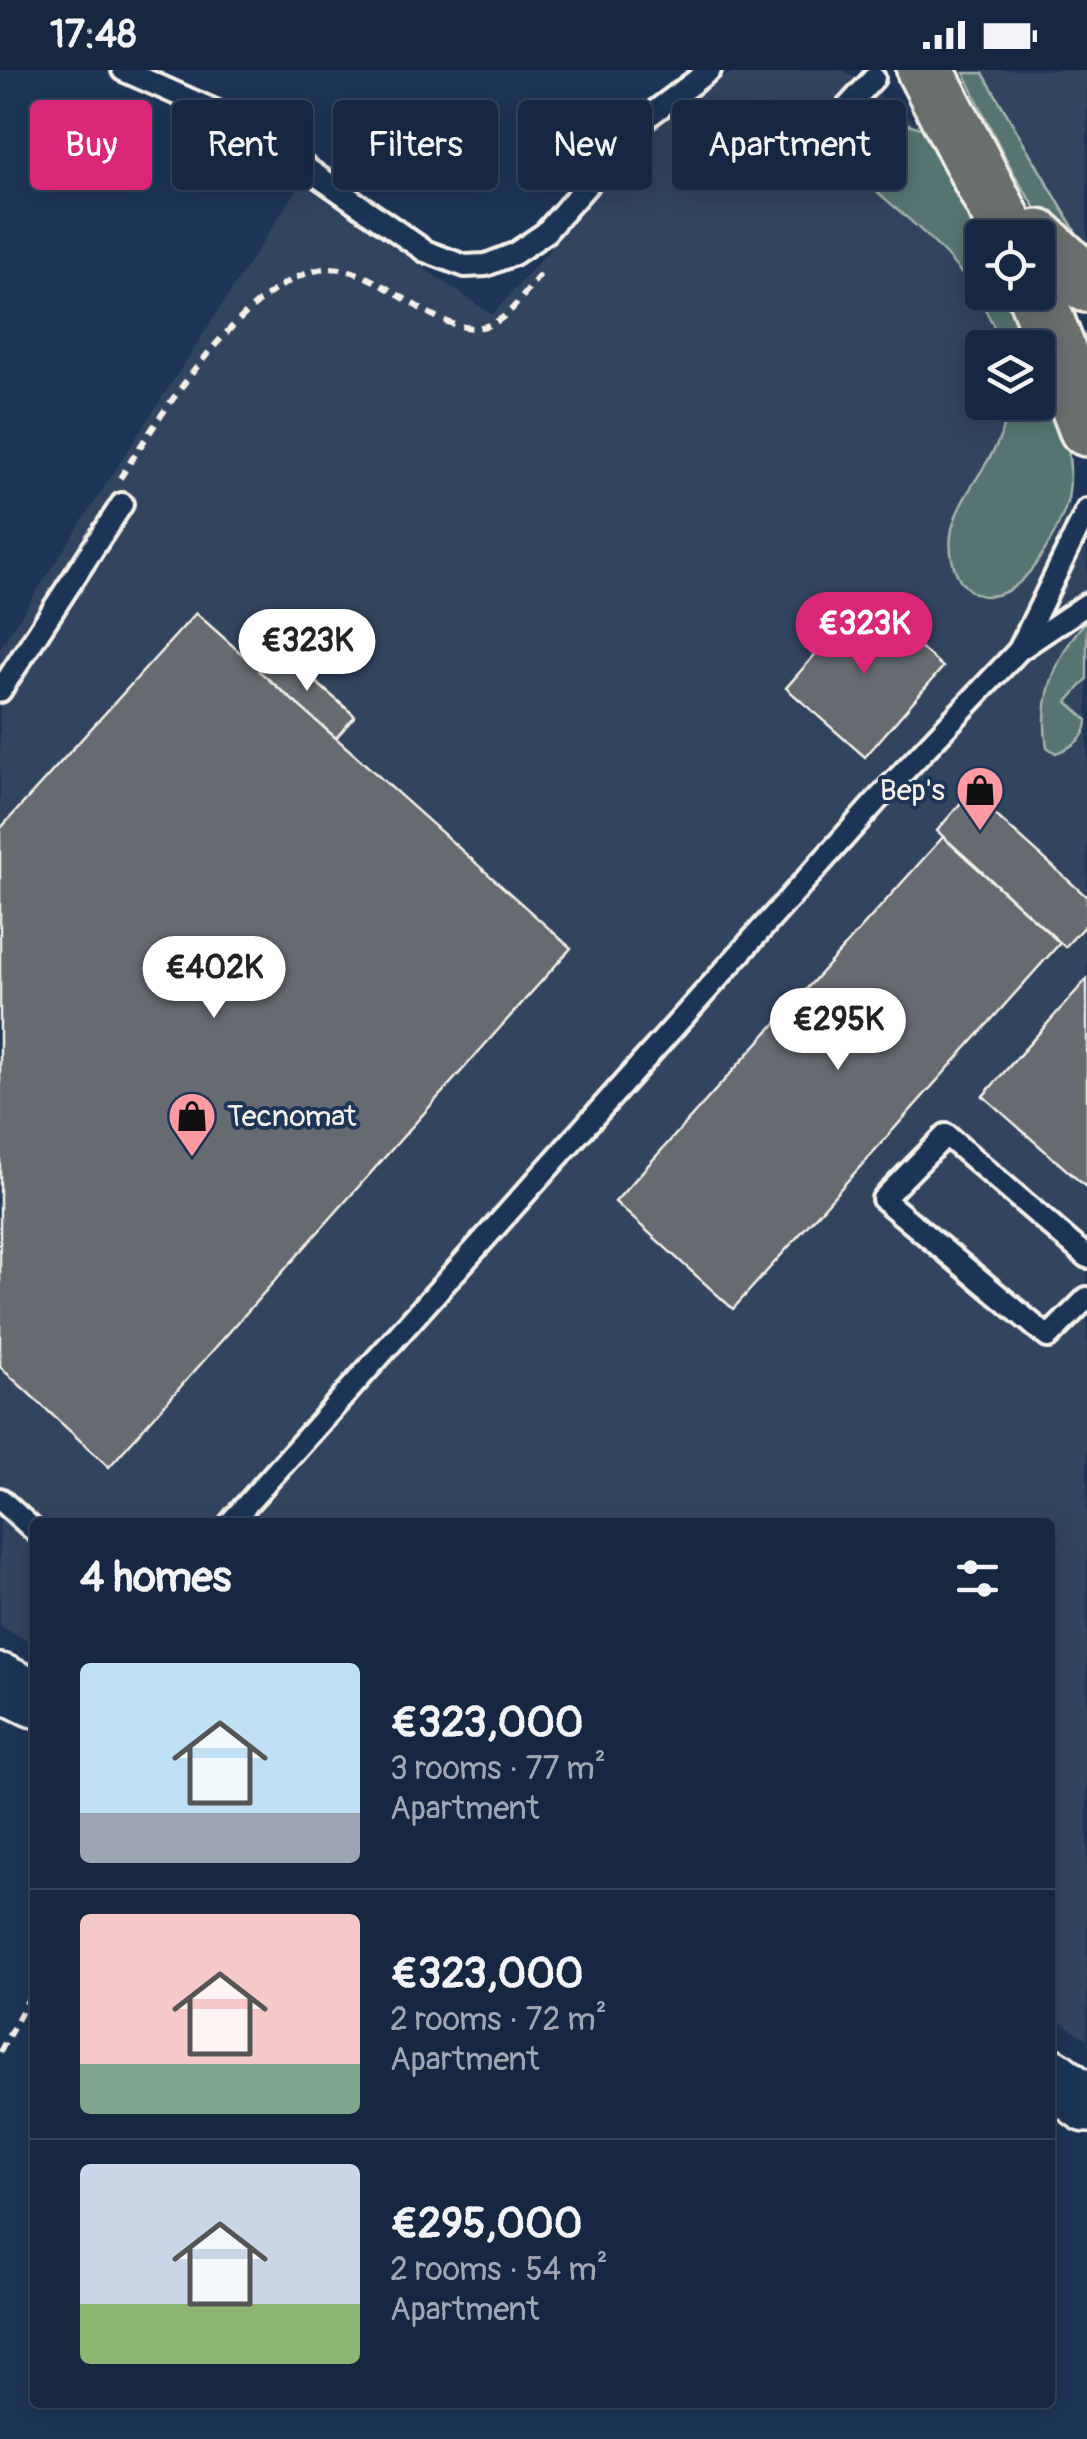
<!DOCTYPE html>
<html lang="en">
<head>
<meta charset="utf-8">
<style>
	:root { --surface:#162841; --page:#23344c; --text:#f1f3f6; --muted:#9ea6b1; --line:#35445a; --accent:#db2777 }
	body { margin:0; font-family:Pangolin,sans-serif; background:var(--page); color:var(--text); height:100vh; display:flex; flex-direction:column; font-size:38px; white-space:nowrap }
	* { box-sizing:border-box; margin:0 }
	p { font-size:32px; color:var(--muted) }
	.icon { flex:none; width:55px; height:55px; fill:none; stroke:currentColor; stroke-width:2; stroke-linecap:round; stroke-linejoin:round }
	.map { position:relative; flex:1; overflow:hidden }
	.side { position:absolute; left:30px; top:1448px; width:1025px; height:890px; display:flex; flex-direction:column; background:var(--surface); border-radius:10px; box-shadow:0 5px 25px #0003,0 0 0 2px var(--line) }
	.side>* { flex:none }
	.top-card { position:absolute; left:30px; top:30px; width:1028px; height:90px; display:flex; gap:20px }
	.fabs { position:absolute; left:965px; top:150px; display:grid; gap:20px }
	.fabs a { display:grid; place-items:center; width:90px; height:90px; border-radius:10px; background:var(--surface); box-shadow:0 5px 25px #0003,0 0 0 2px var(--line); font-size:50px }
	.price { position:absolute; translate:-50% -85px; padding:0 22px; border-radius:35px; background:#fff; color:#222; font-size:32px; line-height:65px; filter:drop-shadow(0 2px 5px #0008) }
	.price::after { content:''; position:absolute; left:50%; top:60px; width:30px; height:22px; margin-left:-15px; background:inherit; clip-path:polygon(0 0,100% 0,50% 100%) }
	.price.current { background:var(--accent); color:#fff }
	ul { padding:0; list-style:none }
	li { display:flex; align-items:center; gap:30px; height:250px; padding:0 50px }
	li+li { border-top:2px solid var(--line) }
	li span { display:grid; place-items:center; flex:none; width:280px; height:200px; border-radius:10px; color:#555 }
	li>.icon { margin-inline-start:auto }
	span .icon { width:120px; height:120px; fill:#fffc; stroke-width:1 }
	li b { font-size:42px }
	h2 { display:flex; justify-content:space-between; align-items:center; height:120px; padding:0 50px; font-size:42px }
	.chip { padding:0 35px; border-radius:10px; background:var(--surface); box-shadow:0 5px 25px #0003,0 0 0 2px var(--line); font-size:35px; line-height:90px }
	.chip.current { background:var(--accent); color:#fff }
	.status { display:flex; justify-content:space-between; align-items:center; height:70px; padding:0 50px; background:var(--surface); direction:ltr }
	.status svg { height:28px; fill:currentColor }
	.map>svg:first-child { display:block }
</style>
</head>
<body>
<div class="status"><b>17:48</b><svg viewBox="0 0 49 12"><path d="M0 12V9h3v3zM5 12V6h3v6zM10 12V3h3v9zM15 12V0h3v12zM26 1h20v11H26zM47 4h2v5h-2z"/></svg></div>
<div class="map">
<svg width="1087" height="2369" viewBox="0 0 1087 2369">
	<rect width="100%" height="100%" fill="#1d3557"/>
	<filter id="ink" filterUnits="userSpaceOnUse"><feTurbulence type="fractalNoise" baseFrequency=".01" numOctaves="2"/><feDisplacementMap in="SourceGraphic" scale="20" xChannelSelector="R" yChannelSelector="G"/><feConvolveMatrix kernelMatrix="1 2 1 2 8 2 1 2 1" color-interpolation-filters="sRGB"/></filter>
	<g filter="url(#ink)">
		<!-- built -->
		<g fill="#33455f">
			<polygon points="736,0 843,0 927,60 982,168 982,222 1035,277 982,278 982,332 1038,332 1067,363 1071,453 1087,481 1087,1969 1050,1945 1050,1452 35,1452 35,1575 0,1556 0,578 301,113 492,245 673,40"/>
			<polygon points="986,0 1087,0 1087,181 983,3"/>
		</g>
		<!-- green -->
		<g fill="#577472" stroke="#a6b2ad" stroke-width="2.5">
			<path d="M964,3H983L1087,181C1032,165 990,53 964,3Z"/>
			<path d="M889,48L927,60L982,168V222L1011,223L1035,277H1002C972,192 911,153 845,94L842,83L875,52Z"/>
			<path d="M1038,282C1054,327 1075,372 1069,422C1066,450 1032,511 1005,522C965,539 947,497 951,465C955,432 986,400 999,370C1004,358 1005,345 1007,333L1038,332Z"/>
			<path d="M1087,549V609L1067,632L1087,650C1087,668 1072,677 1056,683L1047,677C1039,628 1055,587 1087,549Z"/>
		</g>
		<!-- building -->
		<g fill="#666b71" stroke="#f4f1e8" stroke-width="2.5">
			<polygon points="864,528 943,597 865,687 786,618"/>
			<polygon points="196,543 571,878 109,1397 0,1297 0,759"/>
			<polygon points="278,579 355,646 336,668 259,601"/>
			<polygon points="970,722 1087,827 1087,853 1065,877 937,761"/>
			<polygon points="943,767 1060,873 733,1239 615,1132"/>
			<polygon points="1087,909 1087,1118 983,1026"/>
		</g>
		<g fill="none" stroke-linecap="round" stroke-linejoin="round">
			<!-- lane casing -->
			<g stroke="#f4f1e8" stroke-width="28">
				<g id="lane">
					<polyline points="123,0 240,52 425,181 465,196 486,195 514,184 545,163 646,48 710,0"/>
					<polyline points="799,72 841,44 874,8"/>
					<polyline points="1020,578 1087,440"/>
					<polyline points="0,621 122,434"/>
					<polyline points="1087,1187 946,1065 883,1129 1048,1267 1087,1228"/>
					<polyline points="0,1429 35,1461"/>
					<polyline points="231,1452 878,729 1019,580 1087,534"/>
				</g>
			</g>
			<!-- secondary casing -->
			<g stroke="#f4f1e8" stroke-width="62">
				<g id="secondary">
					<polyline points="0,1612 35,1629"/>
					<polyline points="1050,2006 1087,2034"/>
				</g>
			</g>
			<!-- primary casing -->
			<g stroke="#f4f1e8" stroke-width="62">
				<g id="primary">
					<polyline points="925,0 1012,168"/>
					<polyline points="1038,168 1087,214"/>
					<polyline points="1035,222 1087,358"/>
				</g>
			</g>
			<!-- path -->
			<g stroke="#f4f1e8" stroke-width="6" stroke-dasharray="10 8" stroke-linecap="butt">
				<path d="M693,49C729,36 761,36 799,40"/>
				<path d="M120,408C162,343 243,213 323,199C380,189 447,285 499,250C516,239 531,214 545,199"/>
				<polyline points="0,1982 35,1917"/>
			</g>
			<!-- lane -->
			<use href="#lane" stroke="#1d3557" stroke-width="20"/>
			<!-- secondary -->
			<use href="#secondary" stroke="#1d3557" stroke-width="55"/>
			<!-- primary -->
			<use href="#primary" stroke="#6b706d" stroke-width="55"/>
		</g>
	</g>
	<!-- icons -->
	<defs>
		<g id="shop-pin" transform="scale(2.5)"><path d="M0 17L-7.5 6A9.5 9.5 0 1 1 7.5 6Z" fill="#ff9aa2" stroke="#1d3557"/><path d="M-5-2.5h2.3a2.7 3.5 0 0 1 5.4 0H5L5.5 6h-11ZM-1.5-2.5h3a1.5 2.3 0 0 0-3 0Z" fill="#111"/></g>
	</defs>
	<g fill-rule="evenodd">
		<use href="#shop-pin" x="980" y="720"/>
		<use href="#shop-pin" x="192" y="1046"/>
	</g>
	<g text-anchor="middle" stroke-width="8" stroke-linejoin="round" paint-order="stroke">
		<!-- poi labels -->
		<g font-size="30" fill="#f4f1e8" stroke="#1d3557" text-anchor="end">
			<text x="945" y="730">Bep's</text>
			<text x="227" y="1056" text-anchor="start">Tecnomat</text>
		</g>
	</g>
</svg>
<div class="fabs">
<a><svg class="icon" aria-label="locate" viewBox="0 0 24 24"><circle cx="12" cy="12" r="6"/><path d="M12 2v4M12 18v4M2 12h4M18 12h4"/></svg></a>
<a><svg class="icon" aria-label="layers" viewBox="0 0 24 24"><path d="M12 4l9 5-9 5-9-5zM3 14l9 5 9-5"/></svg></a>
</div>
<b class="price current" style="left:864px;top:607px">€323K</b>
<b class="price" style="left:307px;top:624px">€323K</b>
<b class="price" style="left:214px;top:951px">€402K</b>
<b class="price" style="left:838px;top:1003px">€295K</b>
<div class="top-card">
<a class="chip current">Buy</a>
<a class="chip">Rent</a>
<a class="chip">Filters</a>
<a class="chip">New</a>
<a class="chip">Apartment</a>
</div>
<section class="side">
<h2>4 homes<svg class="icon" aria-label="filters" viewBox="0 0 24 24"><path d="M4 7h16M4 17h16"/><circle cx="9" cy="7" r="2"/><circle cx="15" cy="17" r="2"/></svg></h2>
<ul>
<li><span style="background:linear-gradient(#bfe0f5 75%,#9aa5b1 0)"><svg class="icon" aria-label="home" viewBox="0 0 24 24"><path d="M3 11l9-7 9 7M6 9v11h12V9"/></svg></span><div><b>€323,000</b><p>3 rooms · 77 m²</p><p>Apartment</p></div></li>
<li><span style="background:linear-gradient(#f6c9c9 75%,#7fa58c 0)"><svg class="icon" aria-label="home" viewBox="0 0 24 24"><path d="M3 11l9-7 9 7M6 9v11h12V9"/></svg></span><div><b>€323,000</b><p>2 rooms · 72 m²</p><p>Apartment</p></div></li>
<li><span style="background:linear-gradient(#c9d6e8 70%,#8fb573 0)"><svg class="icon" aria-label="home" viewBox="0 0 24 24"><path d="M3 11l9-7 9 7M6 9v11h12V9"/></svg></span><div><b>€295,000</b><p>2 rooms · 54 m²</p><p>Apartment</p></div></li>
</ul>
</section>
</div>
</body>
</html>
